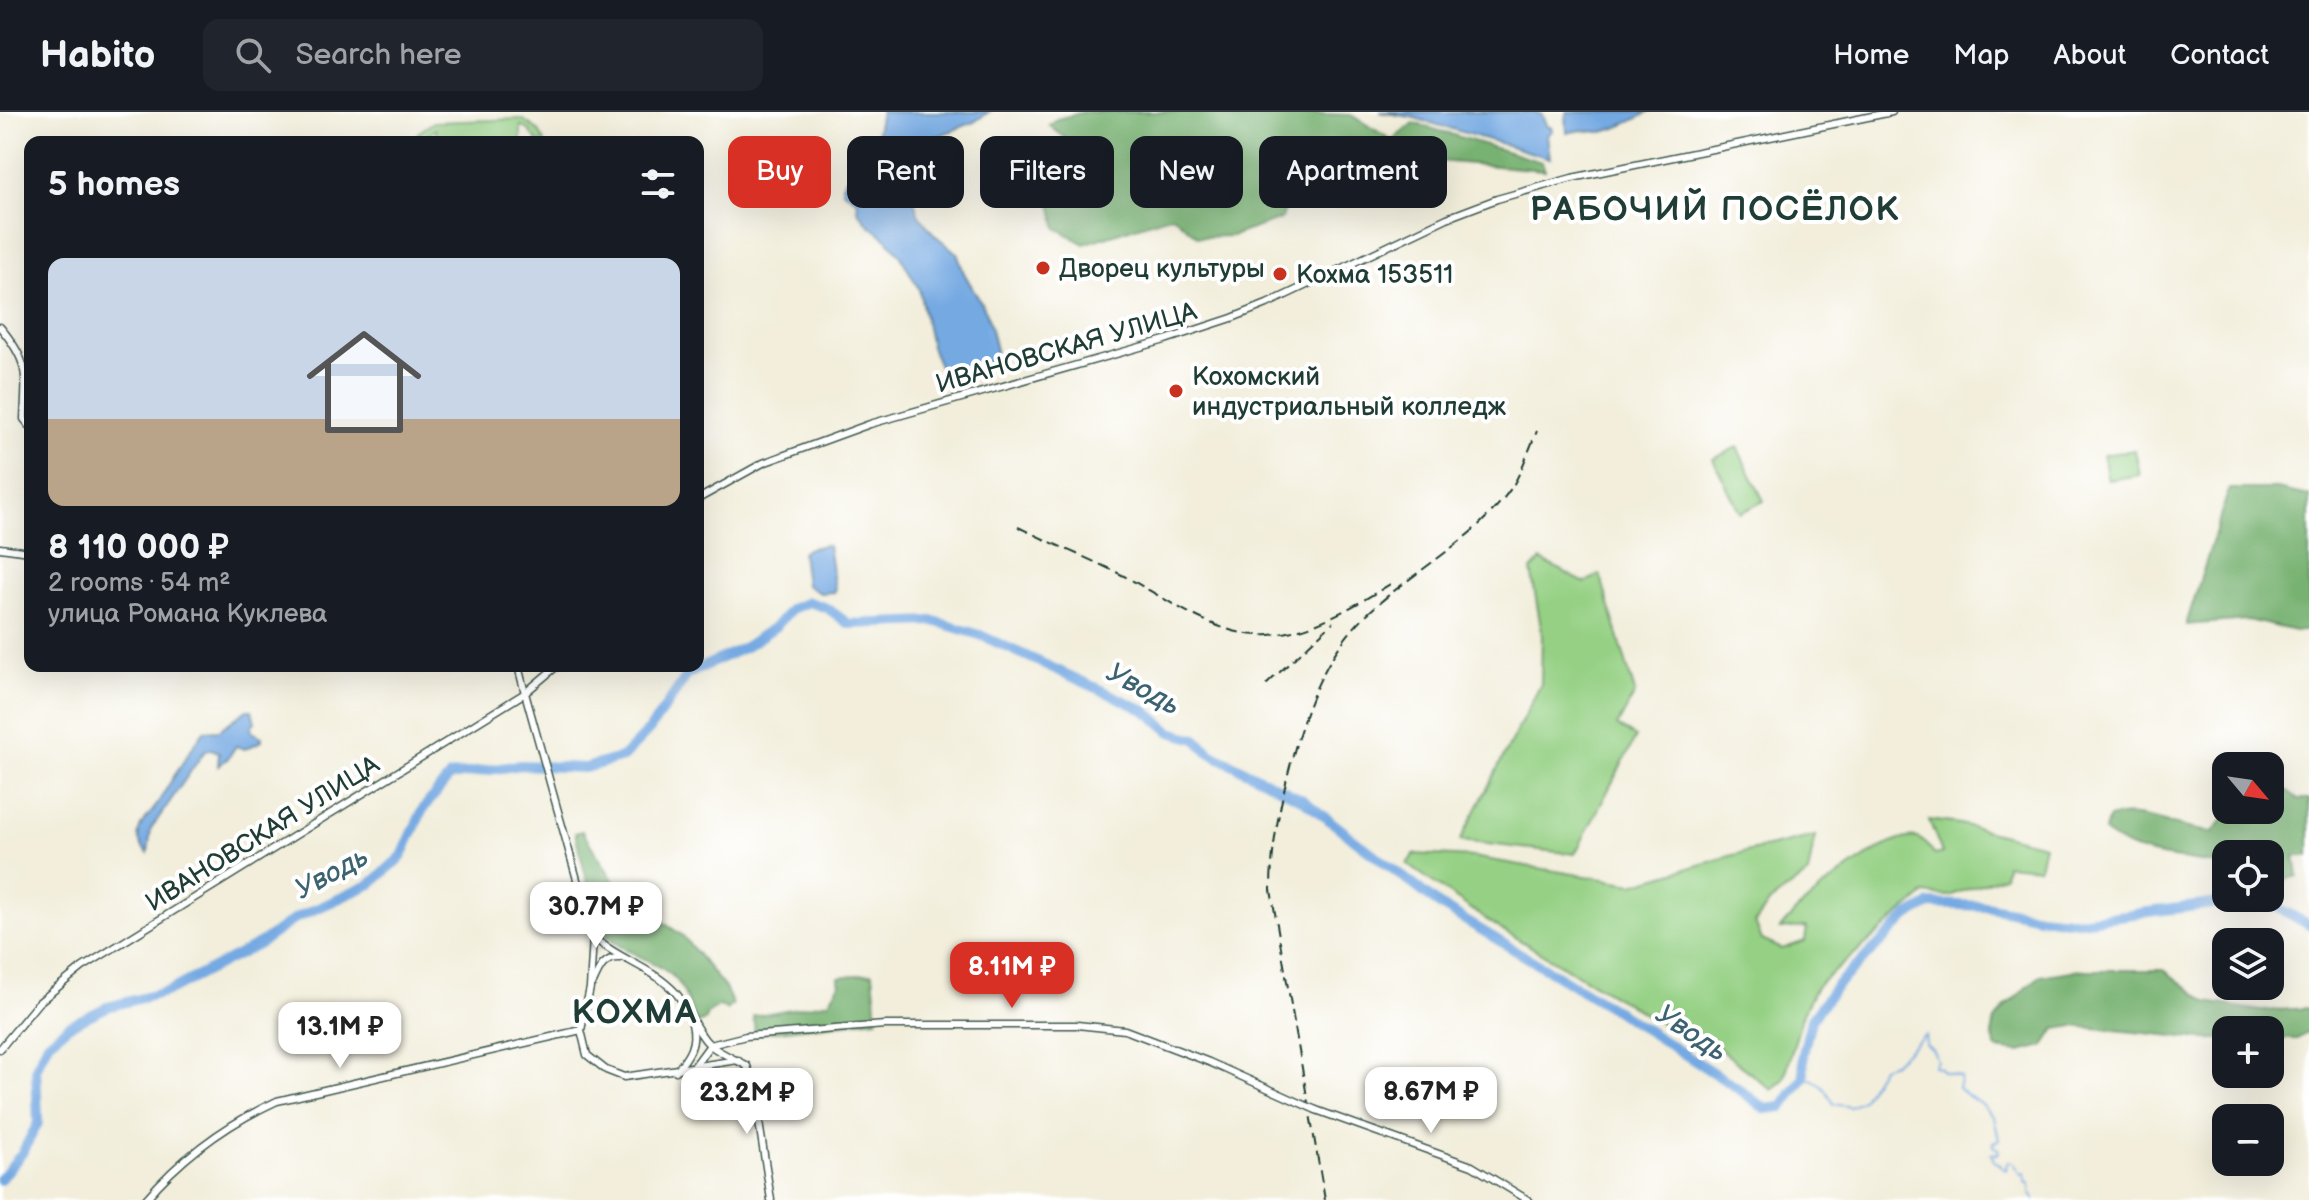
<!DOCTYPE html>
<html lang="en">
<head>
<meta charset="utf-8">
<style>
	:root { --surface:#171b24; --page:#20242c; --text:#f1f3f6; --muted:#9ea1a6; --line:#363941; --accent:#d93025 }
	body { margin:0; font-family:"Balsamiq Sans",sans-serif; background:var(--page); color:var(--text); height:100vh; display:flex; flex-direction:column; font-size:30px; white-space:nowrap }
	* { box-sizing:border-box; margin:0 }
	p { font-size:26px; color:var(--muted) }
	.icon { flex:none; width:44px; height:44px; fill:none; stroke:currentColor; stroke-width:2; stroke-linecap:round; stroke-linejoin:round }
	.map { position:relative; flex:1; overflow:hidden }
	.details { position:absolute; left:24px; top:24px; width:680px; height:536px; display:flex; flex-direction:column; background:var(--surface); border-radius:16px; box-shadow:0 8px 32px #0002 }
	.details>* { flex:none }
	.hud { position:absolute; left:728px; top:24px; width:760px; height:72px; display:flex; gap:16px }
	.needle { width:52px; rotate:119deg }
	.fabs { position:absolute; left:2212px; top:640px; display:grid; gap:16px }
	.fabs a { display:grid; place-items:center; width:72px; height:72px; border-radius:16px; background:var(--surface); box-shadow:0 8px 32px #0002; font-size:40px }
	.price { position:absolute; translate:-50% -68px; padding:0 18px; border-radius:16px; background:#fff; color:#222; font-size:26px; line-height:52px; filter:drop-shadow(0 2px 4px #0008) }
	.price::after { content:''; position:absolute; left:50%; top:48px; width:24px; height:18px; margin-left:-12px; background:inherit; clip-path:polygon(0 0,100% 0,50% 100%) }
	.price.selected { background:var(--accent); color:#fff }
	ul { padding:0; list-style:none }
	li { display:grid; align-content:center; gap:16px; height:424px; padding:0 24px }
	li span { display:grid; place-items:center; height:248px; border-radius:16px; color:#555 }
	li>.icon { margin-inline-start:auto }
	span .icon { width:144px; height:144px; fill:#fffc; stroke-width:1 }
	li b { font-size:34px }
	h2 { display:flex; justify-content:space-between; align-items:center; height:96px; padding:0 24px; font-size:34px }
	.chip { padding:0 28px; border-radius:16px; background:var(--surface); box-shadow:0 8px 32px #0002; font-size:28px; line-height:72px }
	.chip.selected { background:var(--accent); color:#fff }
	header { display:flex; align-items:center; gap:48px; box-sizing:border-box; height:112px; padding:0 40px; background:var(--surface); border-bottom:2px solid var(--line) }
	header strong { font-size:38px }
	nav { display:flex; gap:44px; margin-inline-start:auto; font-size:28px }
	.search { width:560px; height:72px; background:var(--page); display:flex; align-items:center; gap:20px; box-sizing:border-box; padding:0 28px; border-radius:16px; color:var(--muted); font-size:30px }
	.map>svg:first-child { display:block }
</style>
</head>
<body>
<header>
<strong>Habito</strong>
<div class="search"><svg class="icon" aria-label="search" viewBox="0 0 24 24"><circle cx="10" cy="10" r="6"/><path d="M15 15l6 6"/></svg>Search here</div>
<nav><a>Home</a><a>Map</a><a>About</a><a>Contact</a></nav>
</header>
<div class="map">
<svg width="2309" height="1088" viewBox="0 0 2309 1088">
	<rect width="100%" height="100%" fill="#fff"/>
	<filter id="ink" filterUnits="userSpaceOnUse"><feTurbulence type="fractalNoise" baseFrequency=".0125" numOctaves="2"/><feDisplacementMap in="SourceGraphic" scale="16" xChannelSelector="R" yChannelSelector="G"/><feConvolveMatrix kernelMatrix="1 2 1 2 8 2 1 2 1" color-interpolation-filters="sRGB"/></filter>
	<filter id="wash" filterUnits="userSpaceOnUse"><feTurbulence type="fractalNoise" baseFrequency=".006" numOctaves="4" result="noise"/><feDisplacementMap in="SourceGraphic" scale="32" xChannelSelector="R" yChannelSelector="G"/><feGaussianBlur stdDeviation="1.8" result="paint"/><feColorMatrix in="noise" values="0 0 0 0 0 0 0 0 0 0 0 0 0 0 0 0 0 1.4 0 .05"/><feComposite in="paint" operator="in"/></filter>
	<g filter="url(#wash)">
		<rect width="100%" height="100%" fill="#f2eedb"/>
		<!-- green -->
		<g fill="#95d084" stroke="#5a865c" stroke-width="2">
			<polygon points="522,7 538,18 545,30 538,30 530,19 521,14 521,30 437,30 436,17 419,30 412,30 419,20 434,10"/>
			<polygon points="1737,335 1764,389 1740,401 1713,347"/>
			<polygon points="2135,338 2140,363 2108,368 2103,343"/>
			<polygon points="1541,448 1585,471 1600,462 1635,581 1617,614 1636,625 1575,742 1460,729 1541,572 1542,521 1531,458"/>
			<path d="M1929,708L1960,712L2044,733L2039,756L2006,753L2004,764L1949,784L1924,782L1816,875L1803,901L1784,967L1772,978L1715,933L1694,931L1494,813L1407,752L1414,742L1473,745L1633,772L1737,742L1815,724L1808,762L1770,790L1755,811L1762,828L1782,837L1805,829L1807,815L1780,817C1797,793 1888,719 1917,726C1926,729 1929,735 1934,743L1942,741Z"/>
		</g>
		<!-- forest -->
		<g fill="#78b272" stroke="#4c7853" stroke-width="2">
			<polygon points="1084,0 1277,0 1351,3 1392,28 1414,11 1542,50 1545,58 1354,42 1330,63 1290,87 1281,107 1232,124 1198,125 1172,103 1084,132 1057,116 1046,72 1069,56 1067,28 1049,13 1057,7"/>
			<polygon points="2229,377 2277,377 2309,384 2309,519 2295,519 2248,508 2186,513"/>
			<path d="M2270,665L2298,687H2309V744H2295L2298,764L2270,772V742H2226V752H2216C2176,746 2137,746 2104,720L2109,706C2142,696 2179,719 2213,720L2231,698H2270Z"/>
			<path d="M582,719L622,782L683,824L725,876L733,893L726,898L720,894L707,902L706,908L697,911C691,898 686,882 678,870C661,848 620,842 599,817L575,721Z"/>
			<polygon points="2078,858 2164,858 2207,890 2261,899 2309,896 2309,920 2297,927 2270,927 2270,918 2226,918 2226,927 2204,927 2074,914 2055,917 2044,934 2020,940 1997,937 1992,923 1995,908 2005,895 2040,864"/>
			<polygon points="873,861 877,907 755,922 753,904 829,890 840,871 838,865"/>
		</g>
		<!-- water -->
		<g fill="#74a9e2" stroke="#4a738b" stroke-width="2">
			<polygon points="881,0 989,0 974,10 938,24 919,52 911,80 919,103 935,123 957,141 964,161 987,201 996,238 993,247 971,261 943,263 931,235 919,177 900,143 887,127 869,113 857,98 858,89 843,79 842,72 874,34"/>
			<polygon points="1380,0 1535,0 1542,3 1547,15 1551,15 1552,19 1547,23 1550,46 1411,5"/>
			<path d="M1566,0H1649C1641,5 1608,21 1599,20C1582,18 1586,17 1567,21Z"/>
			<polygon points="825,433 828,434 835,476 834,480 820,481 806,473 802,441 807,437"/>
			<path d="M247,598H252L255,610L251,615L252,620L262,625V629L245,637L236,634L228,646L218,654L219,640L211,637L204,640L151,717L148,741C141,735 137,728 139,719C141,708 151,703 156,694C172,668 186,643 204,619L219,618Z"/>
		</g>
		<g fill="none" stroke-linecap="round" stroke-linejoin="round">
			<!-- stream -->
			<path stroke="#74a9e2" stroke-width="2" d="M1804,965C1820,968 1826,978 1834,992L1850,995L1862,988L1882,955L1893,951L1925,923L1926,932L1933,938L1937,949L1933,954L1940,956L1943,960L1961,965L1958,976C1965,983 1972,986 1980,991C1986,996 1987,1001 1994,1005L1999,1028L1994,1030V1034L1999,1037L1998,1042L1991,1041L1994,1049L2006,1058L2007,1050H2013L2021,1062L2025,1061L2026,1070L2030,1072V1081L2035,1088"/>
			<!-- river -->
			<polyline stroke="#74a9e2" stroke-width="10" points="0,1068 22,1041 38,1011 36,956 48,931 68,914 107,895 169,879 259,832 296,806 371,772 402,744 423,697 450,664 521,653 585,656 623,645 650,617 688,562 745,535 776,514 791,497 809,490 827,496 849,512 934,509 980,523 1112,583 1146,599 1171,620 1196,627 1210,641 1303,688 1441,794 1615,898 1739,977 1765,997 1782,995 1804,965 1803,942 1811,908 1835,875 1908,804 1930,792 1986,794 2039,805 2078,809 2243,788 2270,791 2309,813"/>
		</g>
	</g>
	<g filter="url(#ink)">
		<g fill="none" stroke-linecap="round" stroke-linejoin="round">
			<!-- secondary casing -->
			<g stroke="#3f584d" stroke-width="9">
				<g id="secondary">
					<path d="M0,215C30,251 26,262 24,307L30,314"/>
					<polyline points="0,436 30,440"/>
					<polyline points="525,581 593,825 590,876 581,918 587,943 606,958 624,965 738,948"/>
					<path d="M593,825C618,847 653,856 675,880C689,895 694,918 709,932C719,941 735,947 747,954L753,971L771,1088"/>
					<path d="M593,871C599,857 604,845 620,846"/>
					<polyline points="693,956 710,933 746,924 885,913 1077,913 1125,918 1209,950 1298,990"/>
					<path d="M676,959C689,944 697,932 692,912"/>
					<polyline points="1316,998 1472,1054 1528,1088"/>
					<path d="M145,1088C181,1046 227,1012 277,989L581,918"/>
				</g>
			</g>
			<!-- primary casing -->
			<g stroke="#3f584d" stroke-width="9">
				<g id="primary">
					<polyline points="698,387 763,351 870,312 1165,228 1232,206 1267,192 1447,106 1497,87 1572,66 1892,0"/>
					<polyline points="518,554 525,581"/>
					<polyline points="0,937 38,891 83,855 525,581 557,554"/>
				</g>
			</g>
			<!-- secondary -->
			<use href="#secondary" stroke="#fff" stroke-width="6"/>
			<!-- primary -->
			<use href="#primary" stroke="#fff" stroke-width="6"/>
			<!-- rail -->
			<g stroke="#1f3d34" stroke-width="2" stroke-dasharray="12 6" stroke-linecap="butt">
				<path d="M1018,415C1051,431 1085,445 1118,461C1162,483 1218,527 1269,523C1314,519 1354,494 1392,471"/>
				<polyline points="1266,573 1333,510"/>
				<path d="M1325,1088L1271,778C1271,737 1279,698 1289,658C1304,600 1322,546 1366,503C1412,459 1475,429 1512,375C1522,359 1529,337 1537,319"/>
			</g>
			<!-- secondary-bridge casing -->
			<g stroke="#3f584d" stroke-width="9" stroke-linecap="butt">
				<polyline id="secondary-bridge" points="1298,990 1316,998"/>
			</g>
			<!-- secondary-bridge -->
			<use href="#secondary-bridge" stroke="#fff" stroke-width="6"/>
		</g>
	</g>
	<!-- markers -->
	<g fill="#c8321e" stroke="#fff" stroke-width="3">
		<circle cx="1043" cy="156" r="8"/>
		<circle cx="1280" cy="162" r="8"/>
		<circle cx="1176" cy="279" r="8"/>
	</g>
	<g text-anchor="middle" stroke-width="8" stroke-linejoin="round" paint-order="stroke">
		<!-- poi labels -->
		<g font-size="26" fill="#1f3d34" stroke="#fff" text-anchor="start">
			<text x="1059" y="165">Дворец культуры</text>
			<text x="1296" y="171">Кохма 153511</text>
			<text x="1192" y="273">Кохомский<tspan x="1192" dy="30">индустриальный колледж</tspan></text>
		</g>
		<!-- street labels -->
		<g font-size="26" fill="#1f3d34" stroke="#fff">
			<text transform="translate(1066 235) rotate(-16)" y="9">ИВАНОВСКАЯ УЛИЦА</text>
			<text transform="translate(262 721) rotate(-32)" y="9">ИВАНОВСКАЯ УЛИЦА</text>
		</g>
		<!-- water labels -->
		<g font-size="28" font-style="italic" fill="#3d6371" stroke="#fff">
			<text transform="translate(1144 576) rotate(29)" y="10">Уводь</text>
			<text transform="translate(331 760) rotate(-28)" y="10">Уводь</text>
			<text transform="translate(1692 920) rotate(34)" y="10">Уводь</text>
		</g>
		<!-- district labels -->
		<g font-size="34" font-weight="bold" letter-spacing="2" fill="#1f3d34" stroke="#fff">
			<text x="1715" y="108">РАБОЧИЙ ПОСЁЛОК</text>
			<text x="635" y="911">КОХМА</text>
		</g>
	</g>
</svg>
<div class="fabs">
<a><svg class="needle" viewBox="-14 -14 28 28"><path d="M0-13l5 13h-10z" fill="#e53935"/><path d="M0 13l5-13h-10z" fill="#9ea1a6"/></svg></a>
<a><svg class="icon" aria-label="locate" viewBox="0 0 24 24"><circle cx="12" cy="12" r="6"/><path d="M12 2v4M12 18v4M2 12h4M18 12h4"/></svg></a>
<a><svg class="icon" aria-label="layers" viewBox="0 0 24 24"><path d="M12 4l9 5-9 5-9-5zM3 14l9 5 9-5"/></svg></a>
<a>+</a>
<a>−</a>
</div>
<b class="price" style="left:596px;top:838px">30.7M ₽</b>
<b class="price selected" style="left:1012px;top:898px">8.11M ₽</b>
<b class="price" style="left:340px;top:958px">13.1M ₽</b>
<b class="price" style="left:1431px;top:1023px">8.67M ₽</b>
<b class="price" style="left:747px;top:1024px">23.2M ₽</b>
<div class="hud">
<a class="chip selected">Buy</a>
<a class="chip">Rent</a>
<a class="chip">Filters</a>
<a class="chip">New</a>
<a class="chip">Apartment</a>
</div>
<section class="details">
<h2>5 homes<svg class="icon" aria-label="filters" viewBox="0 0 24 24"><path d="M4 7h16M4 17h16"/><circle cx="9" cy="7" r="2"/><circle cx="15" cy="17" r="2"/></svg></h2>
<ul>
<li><span style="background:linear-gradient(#c9d6e8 65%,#b9a48a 0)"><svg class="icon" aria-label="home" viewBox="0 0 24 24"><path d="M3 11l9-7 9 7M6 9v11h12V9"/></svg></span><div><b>8 110 000 ₽</b><p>2 rooms · 54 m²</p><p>улица Романа Куклева</p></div></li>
</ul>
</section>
</div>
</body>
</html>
